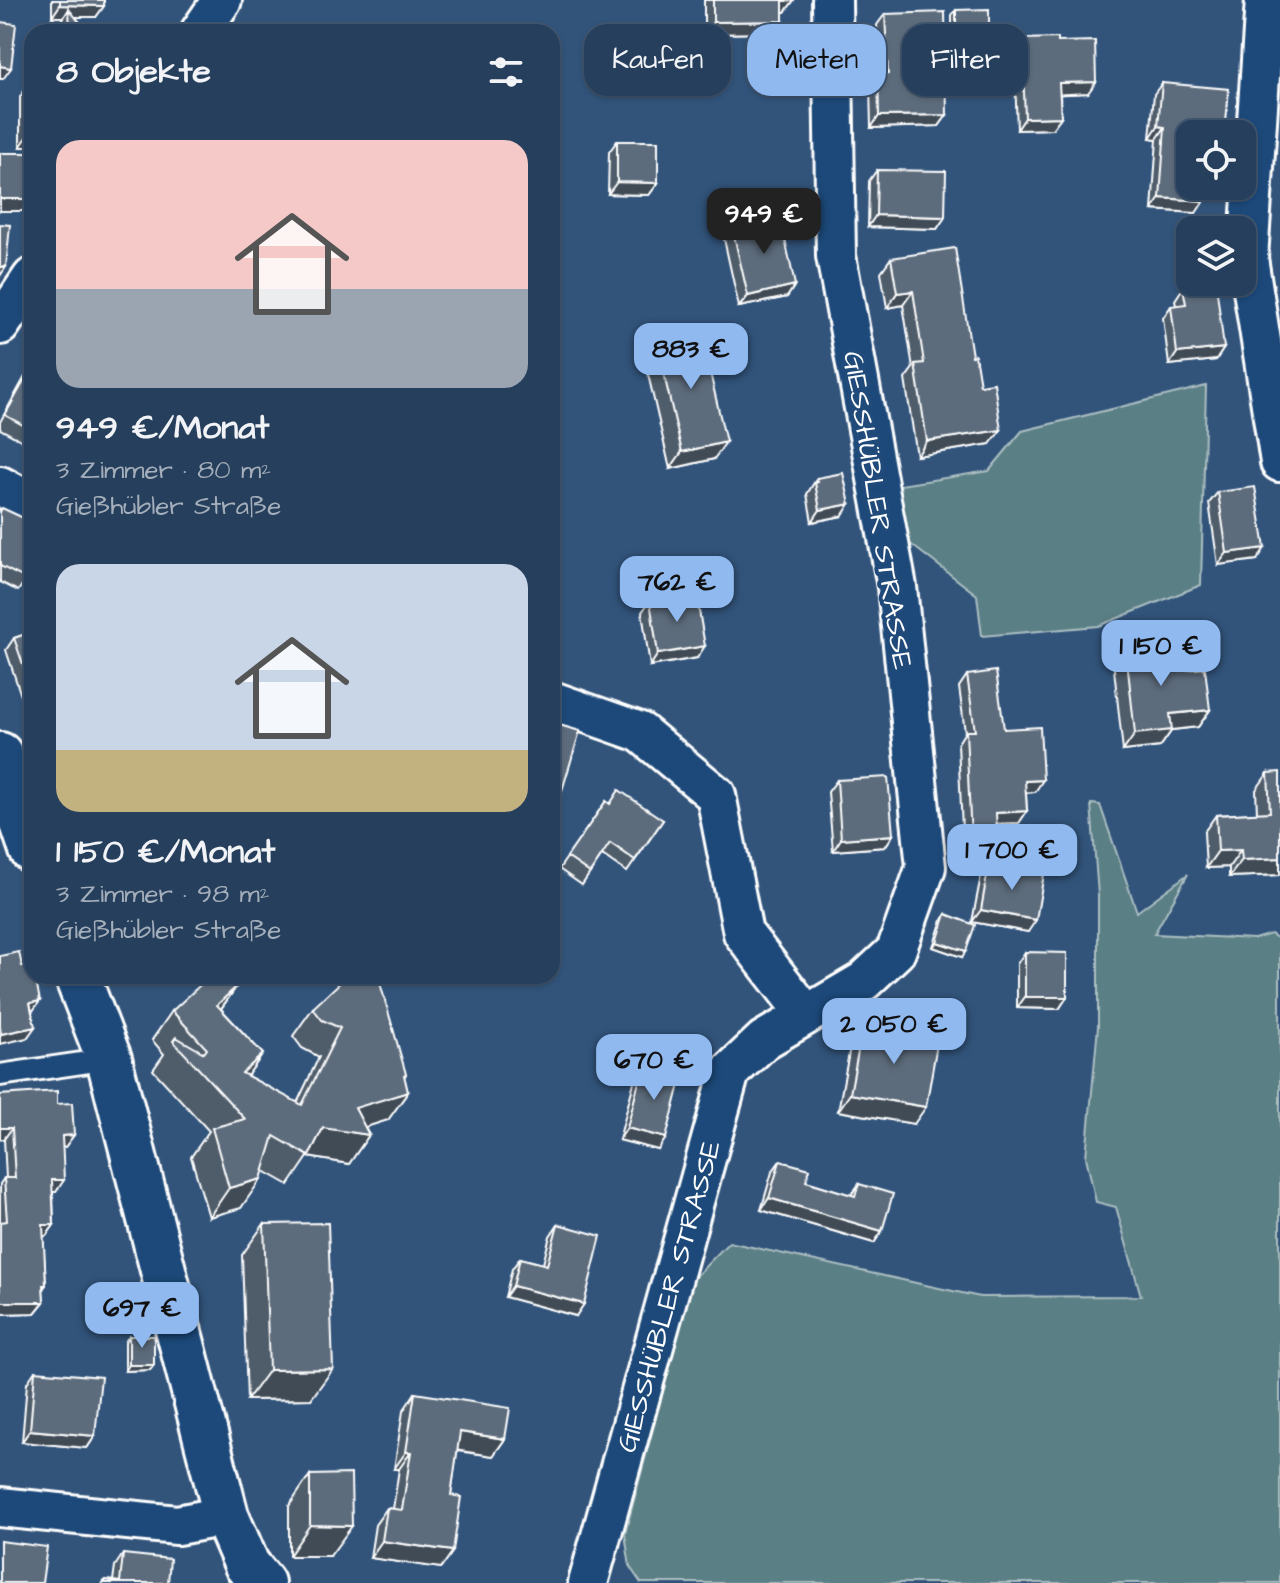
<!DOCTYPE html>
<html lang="de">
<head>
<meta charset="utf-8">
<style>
	:root { --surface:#263f5c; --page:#2e4662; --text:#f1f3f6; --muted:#a4afbb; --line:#425872; --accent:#90b9f0 }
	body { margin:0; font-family:"Architects Daughter",sans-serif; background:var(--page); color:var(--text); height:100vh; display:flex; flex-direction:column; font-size:30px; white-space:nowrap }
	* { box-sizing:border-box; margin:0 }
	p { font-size:26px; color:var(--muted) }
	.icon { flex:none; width:44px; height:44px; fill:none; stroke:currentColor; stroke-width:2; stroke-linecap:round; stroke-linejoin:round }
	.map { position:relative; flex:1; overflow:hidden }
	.drawer { position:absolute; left:24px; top:24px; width:536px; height:960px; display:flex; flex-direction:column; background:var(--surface); border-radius:24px; box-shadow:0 2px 6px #0004,0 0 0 2px var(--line) }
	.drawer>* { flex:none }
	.top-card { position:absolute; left:584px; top:24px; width:576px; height:72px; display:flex; gap:16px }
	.buttons { position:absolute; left:1176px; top:120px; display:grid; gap:16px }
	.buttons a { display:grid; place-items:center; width:80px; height:80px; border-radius:16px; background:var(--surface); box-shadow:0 2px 6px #0004,0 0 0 2px var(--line); font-size:40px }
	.price { position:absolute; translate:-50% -68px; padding:0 18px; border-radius:16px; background:var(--accent); color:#111; font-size:26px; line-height:52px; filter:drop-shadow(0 2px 4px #0008) }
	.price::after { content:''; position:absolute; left:50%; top:48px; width:24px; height:18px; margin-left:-12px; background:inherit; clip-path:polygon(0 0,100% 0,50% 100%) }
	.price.current { background:#222; color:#fff }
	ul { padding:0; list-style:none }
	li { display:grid; align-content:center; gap:16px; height:424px; padding:0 32px }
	li span { display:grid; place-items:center; height:248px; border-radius:24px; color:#555 }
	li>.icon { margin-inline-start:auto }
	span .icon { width:144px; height:144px; fill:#fffc; stroke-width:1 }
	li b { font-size:34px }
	h2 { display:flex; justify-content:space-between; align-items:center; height:96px; padding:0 32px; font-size:34px }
	.chip { padding:0 28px; border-radius:24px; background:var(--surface); box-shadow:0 2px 6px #0004,0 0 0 2px var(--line); font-size:28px; line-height:72px }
	.chip.current { background:var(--accent); color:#111 }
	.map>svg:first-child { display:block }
</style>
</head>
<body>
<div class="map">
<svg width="1280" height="1583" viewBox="0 0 1280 1583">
	<rect width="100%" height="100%" fill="#32547b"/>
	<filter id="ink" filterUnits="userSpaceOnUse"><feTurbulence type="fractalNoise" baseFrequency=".0125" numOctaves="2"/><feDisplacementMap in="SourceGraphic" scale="16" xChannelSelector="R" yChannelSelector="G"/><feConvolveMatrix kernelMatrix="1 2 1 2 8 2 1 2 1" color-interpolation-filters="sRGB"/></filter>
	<g filter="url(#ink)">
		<!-- green -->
		<g fill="#5a7f85" stroke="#acbfc2" stroke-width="2">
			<polygon points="1206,386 1201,585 1098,626 982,636 977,595 904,539 900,485 989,471 1022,431"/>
			<polygon points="1091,804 1100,805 1137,912 1188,874 1154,934 1254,939 1271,934 1280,940 1280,1583 641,1583 630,1567 625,1534 693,1279 729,1242 980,1297 1141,1296 1116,1207 1096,1202 1086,1157 1098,1026 1098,895"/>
		</g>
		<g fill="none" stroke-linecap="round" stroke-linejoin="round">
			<!-- lane casing -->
			<g stroke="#fff" stroke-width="26">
				<polyline id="lane" points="0,1075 109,1059"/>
			</g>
			<!-- street casing -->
			<g stroke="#fff" stroke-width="44">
				<g id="street">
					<polyline points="1265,0 1248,258 1280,462"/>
					<polyline points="200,32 222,0"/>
					<polyline points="0,325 32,278"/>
					<polyline points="0,486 32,503"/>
					<polyline points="552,701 640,732 716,795 743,933 805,1013"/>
					<polyline points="0,1507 177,1525 226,1516"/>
					<path id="s1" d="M588,1583L730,1072L764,1040L864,981L896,951L926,867L897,587L836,256L832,0"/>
				</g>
			</g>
			<!-- secondary casing -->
			<g stroke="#fff" stroke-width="50">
				<g id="secondary">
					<polyline points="0,755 32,850"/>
					<polyline points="77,976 109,1059 226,1516 247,1565 262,1583"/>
				</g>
			</g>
			<!-- lane -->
			<use href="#lane" stroke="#1f4a7a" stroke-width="20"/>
			<!-- street -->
			<use href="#street" stroke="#1f4a7a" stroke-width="38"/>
			<!-- secondary -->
			<use href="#secondary" stroke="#1f4a7a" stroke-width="44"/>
		</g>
		<!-- wall -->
		<g fill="#505d6b" stroke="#fff" stroke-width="2">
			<polygon points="52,0 104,0 104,6 96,17 76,17 87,32 62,32 62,20 64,17 52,17"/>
			<polygon points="704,0 794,0 785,12 783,12 775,33 704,34"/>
			<polygon points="956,10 989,38 985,44 952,44 952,15"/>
			<polygon points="885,14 947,115 939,126 871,128 870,86 879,74 877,25"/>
			<polygon points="1022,39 1058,42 1088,93 1060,94 1061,117 1052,129 1017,130 1014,51"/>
			<polygon points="1162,83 1190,134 1196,213 1152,210 1157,139 1150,138 1154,94"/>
			<polygon points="27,86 32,147 20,147 20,97"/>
			<polygon points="617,141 658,183 649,195 608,194 609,152"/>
			<polygon points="877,170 945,217 937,229 868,227 869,181"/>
			<polygon points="732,227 795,285 787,297 739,307 724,239"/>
			<polygon points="891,258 972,356 980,385 990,444 917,456 905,379 913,368 903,305 887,308 881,272"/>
			<polygon points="1183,288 1224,348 1216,360 1169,365 1163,318 1171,306 1176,306 1175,300"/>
			<polygon points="656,340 714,459 670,469 644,357"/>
			<polygon points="32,364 32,446 0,429 0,422"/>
			<polygon points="817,478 842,516 812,522 807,494"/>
			<polygon points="1218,492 1257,560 1218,565 1209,503"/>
			<polygon points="0,510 26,579 18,591 0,582"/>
			<polygon points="650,601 697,658 650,666 642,612"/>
			<polygon points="32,632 32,709 26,711 6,650 14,638"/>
			<polygon points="1125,642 1166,672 1210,710 1198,727 1172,730 1160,747 1123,751 1113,660"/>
			<polygon points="967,675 1004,729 1035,792 1026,793 1027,811 1019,823 997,824 997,833 989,844 963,851 958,743 965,732 959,687"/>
			<polygon points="1268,773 1280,875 1229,877 1229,867 1206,868 1204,832 1216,815 1257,813 1256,790"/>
			<polygon points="837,780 893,835 885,847 833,851 828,792"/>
			<polygon points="606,801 610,804 663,820 627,872 602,855 582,885 559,869"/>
			<polygon points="989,864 1028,932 972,922 981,876"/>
			<polygon points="946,914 962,957 933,947 942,920"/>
			<polygon points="1025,952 1067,997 1059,1009 1017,1008 1017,964"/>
			<polygon points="237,986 221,1009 263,1054 247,1076 297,1103 319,1057 302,1048 293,1036 313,1008 406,1074 404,1077 408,1092 388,1120 365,1127 369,1135 349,1164 308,1157 289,1185 264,1171 241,1208 209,1217 191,1157 209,1131 153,1070 164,1054 152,1040 172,1011"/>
			<polygon points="863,1025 914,1124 838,1111 851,1042"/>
			<polygon points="643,1066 658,1150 619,1140 635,1078"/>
			<polygon points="0,1095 57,1104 74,1135 65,1147 62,1147 56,1192 53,1192 54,1225 46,1236 43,1236 46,1285 43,1289 44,1302 35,1313 0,1314 0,1184 4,1178 6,1178 4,1139 0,1139"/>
			<polygon points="780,1161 806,1181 851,1195 859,1184 882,1231 874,1243 761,1210 772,1172"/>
			<polygon points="264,1224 311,1399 247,1400 242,1255"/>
			<polygon points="558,1224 576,1316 505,1297 512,1269 520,1258 543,1264 550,1236"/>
			<polygon points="129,1336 154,1365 150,1370 125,1371 125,1342"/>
			<polygon points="35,1371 95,1436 87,1448 22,1442 27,1383"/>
			<polygon points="415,1393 505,1439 493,1456 457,1451 451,1495 453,1551 441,1568 370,1558 375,1525 387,1508 393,1509 399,1469 394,1469 403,1411"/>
			<polygon points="310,1475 330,1556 289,1556 289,1506"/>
			<polygon points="123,1554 168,1583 103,1583 105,1580 113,1581 115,1566"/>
		</g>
		<!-- shaded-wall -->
		<g fill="#414c57" stroke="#fff" stroke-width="2">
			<polygon points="794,0 785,12 775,12 783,1"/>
			<polygon points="60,5 104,6 96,17 70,17 69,9 64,17 52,17"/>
			<polygon points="783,21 775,33 704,34 713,22"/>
			<polygon points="956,38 989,38 985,44 952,44"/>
			<polygon points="0,66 11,68 3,79 0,79"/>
			<polygon points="1096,82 1088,93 1051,95 1059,83"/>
			<polygon points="947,115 939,126 871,128 879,116"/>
			<polygon points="1061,117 1052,129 1017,130 1025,118"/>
			<polygon points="1158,126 1165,127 1157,139 1150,138"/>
			<polygon points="1209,131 1225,133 1224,134 1207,134"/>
			<polygon points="28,136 32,136 32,147 20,147"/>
			<polygon points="617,182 658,183 649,195 608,194"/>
			<polygon points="1160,198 1204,201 1196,213 1152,210"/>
			<rect x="0" y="199" width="32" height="12"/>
			<polygon points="876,215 945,217 937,229 868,227"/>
			<polygon points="0,267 6,267 0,276"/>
			<polygon points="795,285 787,297 739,307 748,296"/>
			<polygon points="913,291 903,305 887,308 897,293"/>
			<polygon points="1224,348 1216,360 1169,365 1177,353"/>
			<polygon points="1001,430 990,444 917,456 927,441"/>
			<polygon points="726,442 714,459 670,469 682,452"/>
			<polygon points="850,504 842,516 812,522 820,510"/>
			<polygon points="1265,548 1257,560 1218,565 1227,553"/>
			<polygon points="705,646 697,658 650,666 658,654"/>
			<polygon points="1210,710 1198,727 1172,730 1160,747 1123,751 1135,734 1170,714"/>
			<polygon points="1043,780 1035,792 1017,793 1025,781"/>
			<polygon points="1027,811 1019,823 988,824 996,813"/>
			<polygon points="997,833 989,844 963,851 971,840"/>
			<polygon points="893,835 885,847 833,851 841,839"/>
			<polygon points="1241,850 1229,867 1206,868 1218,851"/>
			<polygon points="1280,858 1280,875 1229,877 1242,860"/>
			<polygon points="981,910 1036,920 1028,932 972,922"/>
			<polygon points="937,942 966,951 962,957 933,947"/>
			<polygon points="237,986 217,1014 217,1005"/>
			<polygon points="1025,997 1067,997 1059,1009 1017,1008"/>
			<polygon points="40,1001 32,1012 30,1003"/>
			<polygon points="35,1027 27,1038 0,1044 0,1036 1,1034"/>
			<polygon points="263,1054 242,1083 242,1073"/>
			<polygon points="406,1074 390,1097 408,1092 388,1120 350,1132 369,1135 349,1164 308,1157 323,1128"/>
			<polygon points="850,1094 926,1107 914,1124 838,1111"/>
			<polygon points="0,1128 12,1128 4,1139 0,1139"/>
			<polygon points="627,1128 666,1138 658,1150 619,1140"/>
			<polygon points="74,1135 65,1147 54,1147 62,1136"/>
			<polygon points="261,1179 241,1208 209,1217 229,1188"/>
			<polygon points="52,1180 64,1180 56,1192 44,1192"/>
			<polygon points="769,1198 882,1231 874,1243 761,1210"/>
			<polygon points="43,1225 54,1225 46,1236 35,1237"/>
			<polygon points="513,1286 584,1304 576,1316 505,1297"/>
			<polygon points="0,1302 44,1302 35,1313 0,1314"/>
			<polygon points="129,1365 154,1365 150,1370 125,1371"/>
			<polygon points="333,1369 311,1399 247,1400 269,1370"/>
			<polygon points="30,1430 95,1436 87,1448 22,1442"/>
			<polygon points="460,1432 505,1439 493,1456 448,1449"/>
			<polygon points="406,1452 411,1452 399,1469 394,1469"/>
			<polygon points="310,1525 352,1526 330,1556 289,1556"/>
			<polygon points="382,1541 453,1551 441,1568 370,1558"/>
		</g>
		<!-- building -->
		<g fill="#5d6c7c" stroke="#fff" stroke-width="2">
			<polygon points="60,0 104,0 104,6 60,5"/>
			<polygon points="713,0 794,0 783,1 783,21 713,22"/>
			<polygon points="69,9 87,32 70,32"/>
			<polygon points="989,9 989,38 956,38 956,10"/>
			<polygon points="945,12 947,115 879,116 878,74 888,74 885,14"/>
			<polygon points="0,22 16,24 11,68 0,66"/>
			<polygon points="1058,38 1058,42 1095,41 1096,82 1059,83 1061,117 1025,118 1022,39"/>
			<polygon points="1162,83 1229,89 1225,133 1209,131 1209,134 1190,134 1190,186 1205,186 1204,201 1160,198 1165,127 1158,126"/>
			<polygon points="27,86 32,86 32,136 28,136"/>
			<polygon points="617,141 658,141 658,183 617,182"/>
			<rect x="0" y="153" width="32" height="46"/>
			<polygon points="877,170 946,171 945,217 876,215"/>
			<polygon points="780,216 795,285 748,296 732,227"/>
			<polygon points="0,224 10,225 6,267 0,267"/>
			<polygon points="955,248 972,356 975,355 980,385 994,383 1001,430 927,441 915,364 924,363 913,291 897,293 891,258"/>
			<polygon points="1216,284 1224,348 1177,353 1171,306 1186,304 1183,288"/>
			<polygon points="700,329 726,442 682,452 656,340"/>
			<polygon points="32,367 32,430 5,415"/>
			<polygon points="843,473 850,504 820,510 815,483 818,482 817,478"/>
			<polygon points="1255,487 1265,548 1227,553 1218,492"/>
			<polygon points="2,508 32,522 32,567 26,579 0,566 0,512"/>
			<polygon points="696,593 705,646 658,654 650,601"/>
			<polygon points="32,632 32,691 14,638"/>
			<polygon points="1162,638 1166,672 1205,668 1210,710 1170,714 1172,730 1135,734 1125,642"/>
			<polygon points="996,671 1004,729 1040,727 1043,780 1025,781 1027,811 996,813 997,833 971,840 966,731 975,731 967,675"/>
			<polygon points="552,723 580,731 552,824"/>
			<polygon points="1280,772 1280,858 1242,860 1241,850 1218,851 1216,815 1270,812 1268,773"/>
			<polygon points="888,777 893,835 841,839 837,780"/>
			<polygon points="619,790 663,820 635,860 610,843 590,873 567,857 606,801 610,804"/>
			<polygon points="989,864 1044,874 1036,920 981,910"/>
			<polygon points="946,914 975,925 966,951 937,942"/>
			<polygon points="19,952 22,966 32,964 32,976 35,976 40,1001 30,1003 35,1027 1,1034 0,1027 0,956"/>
			<polygon points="1025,952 1067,953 1067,997 1025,997"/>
			<polygon points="210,976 229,976 237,986 217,1005 263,1054 242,1073 302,1105 340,1028 322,1020 313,1008 347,976 378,976 406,1074 404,1075 408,1092 355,1108 369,1135 323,1128 309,1156 274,1136 261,1179 229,1188 212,1128 245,1119 173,1041 176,1037 204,1053 207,1049 172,1011"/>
			<polygon points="863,1025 938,1038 926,1107 850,1094"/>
			<polygon points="643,1066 682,1077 666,1138 627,1128"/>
			<polygon points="57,1091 57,1104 72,1103 74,1135 62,1136 64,1180 52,1180 54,1225 43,1225 46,1285 43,1285 44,1302 0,1302 0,1222 7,1221 4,1178 15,1178 12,1128 0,1128 0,1095"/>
			<polygon points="780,1161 810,1169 806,1181 855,1196 859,1184 893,1194 882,1231 769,1198"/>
			<polygon points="328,1223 333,1369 269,1370 264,1224"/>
			<polygon points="558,1224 601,1236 584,1304 513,1286 520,1258 547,1265"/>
			<rect x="129" y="1336" width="25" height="29"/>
			<polygon points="35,1371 101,1377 95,1436 30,1430"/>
			<polygon points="415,1393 510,1408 505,1439 460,1432 451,1495 461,1497 453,1551 382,1541 387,1508 402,1510 411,1452 406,1452"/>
			<polygon points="351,1474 352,1526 310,1525 310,1475"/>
			<polygon points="0,1541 47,1547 42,1583 0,1583"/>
			<polygon points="123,1554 170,1559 168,1583 105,1583 105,1580 120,1582"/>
		</g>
	</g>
	<g text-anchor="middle" stroke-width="8" stroke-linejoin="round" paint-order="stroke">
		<!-- street labels -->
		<g font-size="28" fill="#fff" stroke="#1f4a7a">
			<text transform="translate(879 510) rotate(81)" y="10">GIESSHÜBLER STRASSE</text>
			<text dy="10" stroke="none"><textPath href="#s1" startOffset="298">GIESSHÜBLER STRASSE</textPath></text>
		</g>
	</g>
</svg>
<div class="buttons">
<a><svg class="icon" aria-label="locate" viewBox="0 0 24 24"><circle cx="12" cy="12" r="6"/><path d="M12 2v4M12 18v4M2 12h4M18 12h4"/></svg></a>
<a><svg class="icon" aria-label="layers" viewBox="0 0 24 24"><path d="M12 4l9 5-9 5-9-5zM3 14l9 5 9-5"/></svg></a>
</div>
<b class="price current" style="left:764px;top:256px">949 €</b>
<b class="price" style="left:691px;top:391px">883 €</b>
<b class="price" style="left:677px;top:624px">762 €</b>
<b class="price" style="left:1161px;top:688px">1 150 €</b>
<b class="price" style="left:1012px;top:892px">1 700 €</b>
<b class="price" style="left:894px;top:1066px">2 050 €</b>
<b class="price" style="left:654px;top:1102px">670 €</b>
<b class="price" style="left:142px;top:1350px">697 €</b>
<div class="top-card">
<a class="chip">Kaufen</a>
<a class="chip current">Mieten</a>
<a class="chip">Filter</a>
</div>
<section class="drawer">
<h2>8 Objekte<svg class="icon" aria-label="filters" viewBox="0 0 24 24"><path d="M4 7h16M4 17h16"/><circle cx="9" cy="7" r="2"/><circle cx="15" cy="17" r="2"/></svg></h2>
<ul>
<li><span style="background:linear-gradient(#f6c9c9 60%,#9aa5b1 0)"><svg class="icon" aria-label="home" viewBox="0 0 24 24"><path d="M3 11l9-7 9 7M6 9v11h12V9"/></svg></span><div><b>949 €/Monat</b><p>3 Zimmer · 80 m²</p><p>Gießhübler Straße</p></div></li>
<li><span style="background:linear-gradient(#c9d6e8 75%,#c2b280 0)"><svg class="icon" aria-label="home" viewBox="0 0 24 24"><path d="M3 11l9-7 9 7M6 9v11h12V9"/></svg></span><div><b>1 150 €/Monat</b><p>3 Zimmer · 98 m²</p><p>Gießhübler Straße</p></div></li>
</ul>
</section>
</div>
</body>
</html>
